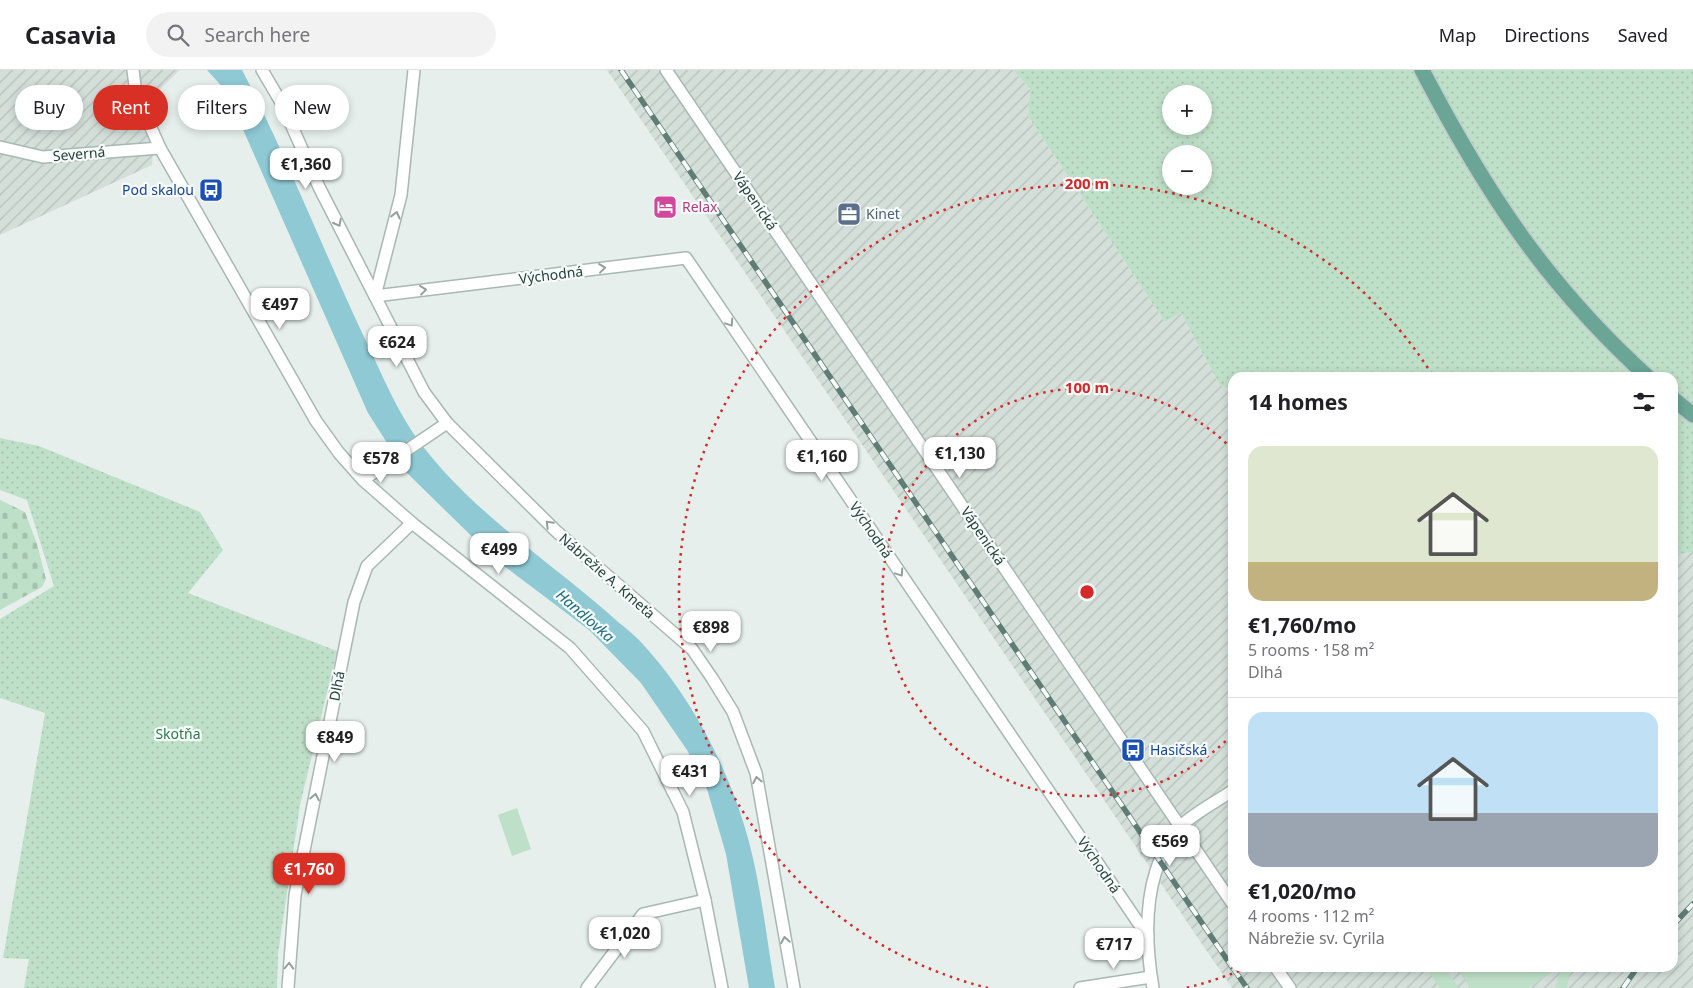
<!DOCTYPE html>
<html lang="en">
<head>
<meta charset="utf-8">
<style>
	:root { --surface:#fff; --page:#f2f2f2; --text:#202124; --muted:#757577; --line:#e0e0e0; --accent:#d93025 }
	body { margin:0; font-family:"Noto Sans",sans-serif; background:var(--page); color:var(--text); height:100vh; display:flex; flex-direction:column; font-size:19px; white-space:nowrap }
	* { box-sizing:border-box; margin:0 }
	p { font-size:16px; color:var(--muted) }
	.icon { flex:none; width:28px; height:28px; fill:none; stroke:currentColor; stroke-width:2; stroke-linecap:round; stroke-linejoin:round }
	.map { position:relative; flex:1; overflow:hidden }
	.side { position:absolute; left:1228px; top:302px; width:450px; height:600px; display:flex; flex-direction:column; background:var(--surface); border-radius:15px; box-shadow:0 2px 8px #0003 }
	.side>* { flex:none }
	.banner { position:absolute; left:15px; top:15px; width:475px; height:45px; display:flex; gap:10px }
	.buttons { position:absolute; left:1162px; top:15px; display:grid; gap:10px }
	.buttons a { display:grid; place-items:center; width:50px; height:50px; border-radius:50%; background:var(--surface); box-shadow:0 2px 8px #0003; font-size:25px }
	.price { position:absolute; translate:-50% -42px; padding:0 11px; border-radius:10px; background:#fff; color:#222; font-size:16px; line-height:32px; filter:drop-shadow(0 1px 2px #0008) }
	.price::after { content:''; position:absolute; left:50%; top:30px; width:15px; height:11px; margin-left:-8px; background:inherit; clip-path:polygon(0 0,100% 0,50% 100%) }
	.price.selected { background:var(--accent); color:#fff }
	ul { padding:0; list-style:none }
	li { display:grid; align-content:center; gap:10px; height:265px; padding:0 20px }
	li+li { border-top:1px solid var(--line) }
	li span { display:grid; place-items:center; height:155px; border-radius:15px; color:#555 }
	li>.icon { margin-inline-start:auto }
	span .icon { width:90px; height:90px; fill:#fffc; stroke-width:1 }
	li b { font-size:21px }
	h2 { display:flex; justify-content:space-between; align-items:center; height:60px; padding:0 20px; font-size:21px }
	.tag { padding:0 18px; border-radius:22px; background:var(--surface); box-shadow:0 2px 8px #0003; font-size:18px; line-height:45px }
	.tag.selected { background:var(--accent); color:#fff }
	header { display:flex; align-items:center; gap:30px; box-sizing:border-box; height:70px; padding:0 25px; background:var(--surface); border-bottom:1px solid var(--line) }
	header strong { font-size:24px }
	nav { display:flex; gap:28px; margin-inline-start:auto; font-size:18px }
	.search { width:350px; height:45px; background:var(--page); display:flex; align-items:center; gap:12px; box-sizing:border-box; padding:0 18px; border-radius:28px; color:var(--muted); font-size:19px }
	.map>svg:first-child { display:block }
</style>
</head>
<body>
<header>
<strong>Casavia</strong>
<div class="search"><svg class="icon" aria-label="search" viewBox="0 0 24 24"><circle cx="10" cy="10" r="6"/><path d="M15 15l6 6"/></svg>Search here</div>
<nav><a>Map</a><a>Directions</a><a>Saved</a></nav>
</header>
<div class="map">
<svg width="1693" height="918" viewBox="0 0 1693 918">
	<defs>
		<pattern id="industrial-furrows" width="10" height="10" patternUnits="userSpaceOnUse" patternTransform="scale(1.25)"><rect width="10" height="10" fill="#d4dfda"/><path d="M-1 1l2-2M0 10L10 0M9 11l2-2" fill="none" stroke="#b6c1bc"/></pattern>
		<pattern id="green-dots" width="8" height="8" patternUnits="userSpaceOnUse" patternTransform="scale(1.25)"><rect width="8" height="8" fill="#bfe0c8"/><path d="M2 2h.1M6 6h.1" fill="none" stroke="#a4c1ad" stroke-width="1.8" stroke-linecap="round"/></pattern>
		<pattern id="cemetery-stones" width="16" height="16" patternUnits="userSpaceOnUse" patternTransform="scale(1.25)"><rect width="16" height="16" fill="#bfe0c8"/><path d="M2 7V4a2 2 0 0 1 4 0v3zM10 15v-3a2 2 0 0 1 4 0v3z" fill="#a4c1ad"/></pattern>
	</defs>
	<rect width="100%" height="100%" fill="#e6efeb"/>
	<!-- industrial -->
	<g fill="url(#industrial-furrows)">
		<polygon points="0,0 180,0 157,22 152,95 0,165"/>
		<polygon points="607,0 1013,0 1030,19 1028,46 1165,252 1181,243 1220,316 1232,318 1232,898 1672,898 1672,485 1693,482 1693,918 1232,918"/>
	</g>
	<!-- green -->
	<g fill="url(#green-dots)" fill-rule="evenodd">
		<path d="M1013,0H1693V482L1673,485L1672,308H1232V318L1220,316L1181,243L1165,252L1028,46L1030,19ZM1171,24H1204V56H1171ZM1171,84H1204V116H1171Z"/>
		<polygon points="0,368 39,376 200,442 223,480 188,523 337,581 300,735 278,884 277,918 24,918 29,889 3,888 45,643 0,628 0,549 54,516 27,430 0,420"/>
	</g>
	<!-- cemetery -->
	<polygon fill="url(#cemetery-stones)" points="0,430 25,442 37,474 46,509 42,517 0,540"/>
	<!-- pitch -->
	<g fill="#bfe0c8">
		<polygon points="517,738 531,779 512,786 498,745"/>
		<polygon points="1426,898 1445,898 1459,918 1440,918"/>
		<polygon points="1457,898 1552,898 1554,901 1528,918 1470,918"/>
		<polygon points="1561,898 1571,898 1567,918 1555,918"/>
	</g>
	<!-- water -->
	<path fill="#8ec9d4" d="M207,0H242C287,87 323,180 365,269C383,306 399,347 425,379C476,444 546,489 608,543C621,555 637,566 648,580C695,633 731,704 749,772C761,817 767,871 775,918H749L726,784L707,719L687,680L641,613L589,560L496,490L405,401L368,343L226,21Z"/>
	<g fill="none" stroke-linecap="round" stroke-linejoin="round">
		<!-- street casing -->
		<g stroke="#a8b8b2" stroke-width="14">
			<g id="street">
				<polyline points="133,0 136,24 160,78 316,351 339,383 363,410 412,453 570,578 643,661 683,742 705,830 722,918"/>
				<polyline points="262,0 282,34 319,117 424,322 447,353 556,461 692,579 712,608 733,642 756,703 794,918"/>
				<polyline points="666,0 1232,833"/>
				<polyline points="0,77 43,87 160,78"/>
				<polyline points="375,226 686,188 1148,867"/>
				<polyline points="375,226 401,125 414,0"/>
				<polyline points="363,410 447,353"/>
				<polyline points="1276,898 1290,918"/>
				<polyline points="288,918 295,825 354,532 367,496 412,453"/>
				<polyline points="587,918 643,844 705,830"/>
				<polyline points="1080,918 1151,907"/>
				<path d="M1153,918C1144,865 1143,801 1179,758C1189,746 1219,730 1232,721"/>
			</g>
		</g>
		<!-- primary casing -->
		<g stroke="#c2cac8" stroke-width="18">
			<g id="primary">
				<path d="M1422,0C1485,121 1546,215 1649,308"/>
				<polyline points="1672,328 1693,345"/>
			</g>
		</g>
		<!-- street -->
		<use href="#street" stroke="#fff" stroke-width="11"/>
		<!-- primary -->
		<use href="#primary" stroke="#6aa596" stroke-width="15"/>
		<!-- rail casing -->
		<g stroke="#5f7d75" stroke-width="5.5">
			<g id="rail">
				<polyline points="621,0 1232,897"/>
				<polyline points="1672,856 1693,834"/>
				<polyline points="1233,898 1247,918"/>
				<polyline points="1623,918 1637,898"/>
			</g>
		</g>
		<!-- rail -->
		<use href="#rail" stroke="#f7fbf9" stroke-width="4" stroke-dasharray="11" stroke-linecap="butt"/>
	</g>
	<!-- one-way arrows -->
	<defs><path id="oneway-chevron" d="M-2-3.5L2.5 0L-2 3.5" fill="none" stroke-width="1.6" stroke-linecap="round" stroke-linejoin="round" transform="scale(1.25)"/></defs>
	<g stroke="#92a09c">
		<use href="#oneway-chevron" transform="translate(396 145) rotate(-76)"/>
		<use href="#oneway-chevron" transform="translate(338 153) rotate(63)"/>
		<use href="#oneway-chevron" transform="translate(602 198) rotate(-7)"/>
		<use href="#oneway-chevron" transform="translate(423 220) rotate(-7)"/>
		<use href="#oneway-chevron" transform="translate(730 253) rotate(56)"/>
		<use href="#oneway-chevron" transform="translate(549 454) rotate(-135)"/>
		<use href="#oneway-chevron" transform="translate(900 503) rotate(56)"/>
		<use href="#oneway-chevron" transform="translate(757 710) rotate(-101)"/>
		<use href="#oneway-chevron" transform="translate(315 727) rotate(-79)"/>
		<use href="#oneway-chevron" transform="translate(785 870) rotate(-100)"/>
		<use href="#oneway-chevron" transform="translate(289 896) rotate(-88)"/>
	</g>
	<!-- distance rings -->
	<g fill="none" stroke="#d62828" stroke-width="2.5" stroke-dasharray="2.5 5">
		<path d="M1231 666A204 204 0 1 1 1231 378"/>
		<path d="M1246 898A408 408 0 0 1 1186 918M988 918A408 408 0 1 1 1433 306"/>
	</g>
	<!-- icons -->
	<defs>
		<g id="bus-square" transform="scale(1.25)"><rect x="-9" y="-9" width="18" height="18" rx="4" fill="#1a4fb4" stroke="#f7fbf9"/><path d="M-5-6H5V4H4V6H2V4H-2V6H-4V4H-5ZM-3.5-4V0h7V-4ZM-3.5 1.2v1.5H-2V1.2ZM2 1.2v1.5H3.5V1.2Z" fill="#fff"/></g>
		<g id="hotel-square" transform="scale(1.25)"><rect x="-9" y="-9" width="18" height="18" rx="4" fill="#d1479c" stroke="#f7fbf9"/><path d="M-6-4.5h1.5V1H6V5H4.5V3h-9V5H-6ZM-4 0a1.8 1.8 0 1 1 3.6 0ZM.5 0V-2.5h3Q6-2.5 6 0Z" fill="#fff"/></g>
		<g id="office-square" transform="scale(1.25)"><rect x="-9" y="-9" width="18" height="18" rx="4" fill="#5c6f8a" stroke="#f7fbf9"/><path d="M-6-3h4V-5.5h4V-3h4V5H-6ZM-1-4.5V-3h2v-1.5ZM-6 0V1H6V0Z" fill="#fff"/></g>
	</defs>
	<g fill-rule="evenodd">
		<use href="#bus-square" x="211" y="120"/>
		<use href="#hotel-square" x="665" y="137"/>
		<use href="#office-square" x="849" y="144"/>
		<use href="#bus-square" x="1133" y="680"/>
	</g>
	<g text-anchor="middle" stroke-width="4.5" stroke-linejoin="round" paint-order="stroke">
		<!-- street labels -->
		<g font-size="14" fill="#24423a" stroke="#f7fbf9">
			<text transform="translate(79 84) rotate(-5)" y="5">Severná</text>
			<text transform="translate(755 131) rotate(56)" y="5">Vápenická</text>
			<text transform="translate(551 205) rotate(-7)" y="5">Východná</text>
			<text transform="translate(871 460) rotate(56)" y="5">Východná</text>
			<text transform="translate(983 466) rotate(56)" y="5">Vápenická</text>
			<text transform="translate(607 506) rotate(41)" y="5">Nábrežie A. Kmeťa</text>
			<text transform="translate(337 616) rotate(-79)" y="5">Dlhá</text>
			<text transform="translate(1099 795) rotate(56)" y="5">Východná</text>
		</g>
		<!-- transit labels -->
		<g font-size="14" fill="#164399" stroke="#f7fbf9" text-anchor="end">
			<text x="194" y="125">Pod skalou</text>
			<text x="1150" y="685" text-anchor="start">Hasičská</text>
		</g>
		<!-- hotel labels -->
		<g font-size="14" fill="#b23c85" stroke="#f7fbf9" text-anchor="start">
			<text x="682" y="142">Relax</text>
		</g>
		<!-- service labels -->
		<g font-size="14" fill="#4e5e75" stroke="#f7fbf9" text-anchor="start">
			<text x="866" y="149">Kinet</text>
		</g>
		<!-- park labels -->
		<g font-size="14" fill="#2d7a4b" stroke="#f7fbf9">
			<text x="178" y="669">Skotňa</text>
		</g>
		<!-- water labels -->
		<g font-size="15" font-style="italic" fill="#1c6f80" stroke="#f7fbf9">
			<text transform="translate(585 546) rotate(41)" y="5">Handlovka</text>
		</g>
	</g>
	<circle cx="1087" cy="522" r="8" fill="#d62828" stroke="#f7fbf9" stroke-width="2.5"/>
	<g font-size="15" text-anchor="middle" font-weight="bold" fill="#d62828" stroke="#f7fbf9" stroke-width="4.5" stroke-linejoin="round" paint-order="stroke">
		<text x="1087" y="119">200 m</text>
		<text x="1087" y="323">100 m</text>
	</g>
</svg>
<div class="buttons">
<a>+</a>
<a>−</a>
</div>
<b class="price" style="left:306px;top:120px">€1,360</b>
<b class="price" style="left:280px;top:260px">€497</b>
<b class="price" style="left:397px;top:298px">€624</b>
<b class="price" style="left:960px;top:409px">€1,130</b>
<b class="price" style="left:822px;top:412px">€1,160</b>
<b class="price" style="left:381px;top:414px">€578</b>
<b class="price" style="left:499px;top:505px">€499</b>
<b class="price" style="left:711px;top:583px">€898</b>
<b class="price" style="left:335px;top:693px">€849</b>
<b class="price" style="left:690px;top:727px">€431</b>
<b class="price" style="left:1170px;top:797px">€569</b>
<b class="price selected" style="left:309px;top:825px">€1,760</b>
<b class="price" style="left:625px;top:889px">€1,020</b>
<b class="price" style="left:1114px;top:900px">€717</b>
<div class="banner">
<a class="tag">Buy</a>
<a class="tag selected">Rent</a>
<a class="tag">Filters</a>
<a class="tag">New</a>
</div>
<section class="side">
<h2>14 homes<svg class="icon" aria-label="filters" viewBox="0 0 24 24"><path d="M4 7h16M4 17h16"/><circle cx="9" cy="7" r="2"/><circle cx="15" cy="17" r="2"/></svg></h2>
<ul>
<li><span style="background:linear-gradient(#dfe7d0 75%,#c2b280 0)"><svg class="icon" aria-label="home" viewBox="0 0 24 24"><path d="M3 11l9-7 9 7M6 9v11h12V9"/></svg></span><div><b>€1,760/mo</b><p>5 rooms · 158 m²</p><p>Dlhá</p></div></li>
<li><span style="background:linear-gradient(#bfe0f5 65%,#9aa5b1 0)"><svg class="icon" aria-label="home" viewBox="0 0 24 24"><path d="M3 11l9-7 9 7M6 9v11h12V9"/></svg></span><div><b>€1,020/mo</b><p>4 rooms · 112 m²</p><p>Nábrežie sv. Cyrila</p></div></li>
</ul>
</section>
</div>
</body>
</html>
